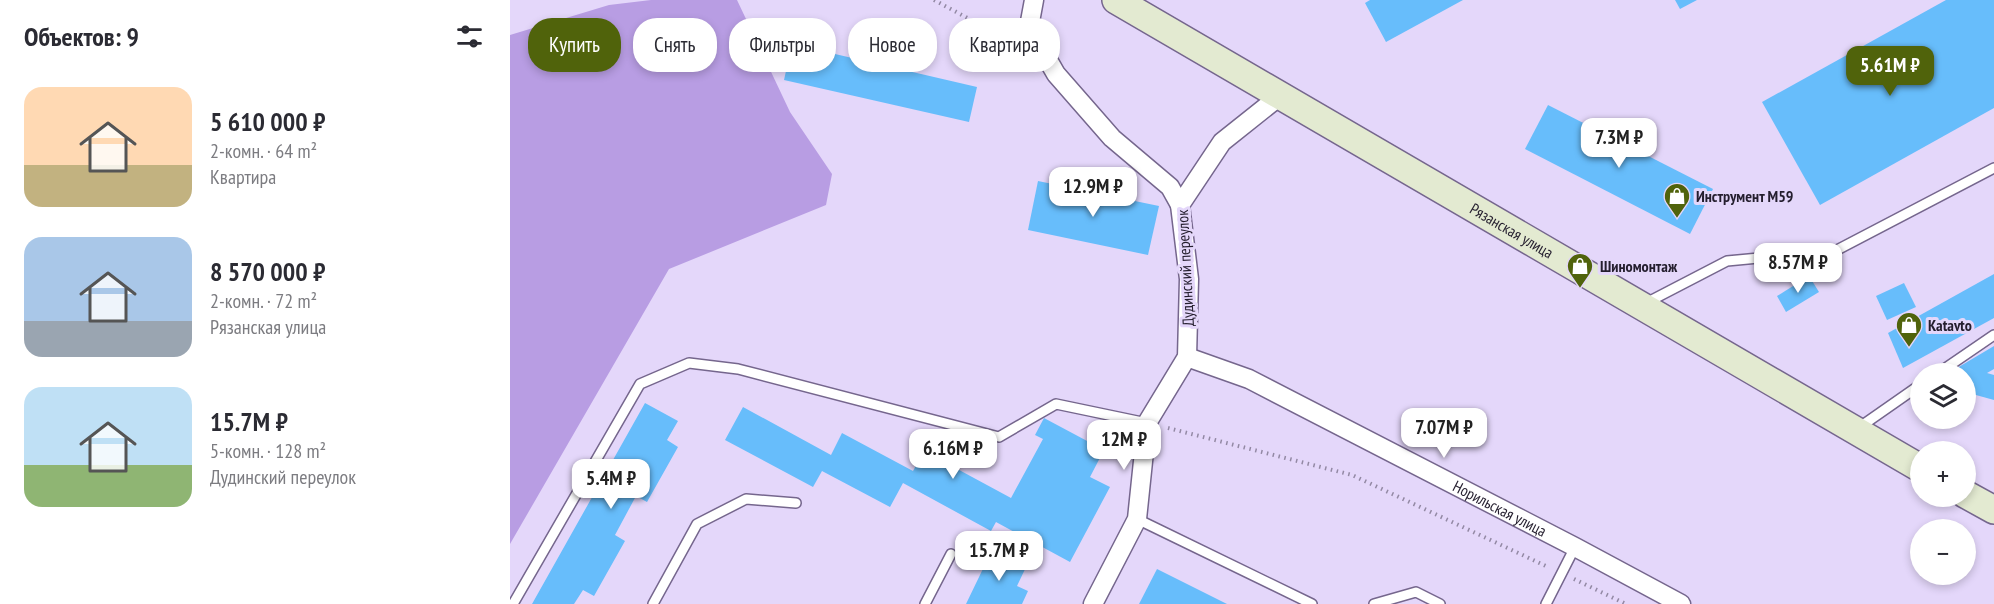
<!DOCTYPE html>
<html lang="ru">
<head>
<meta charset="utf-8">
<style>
	:root { --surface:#fff; --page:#f2f2f3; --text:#2b2b33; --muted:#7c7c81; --accent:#50630b }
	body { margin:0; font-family:"PT Sans Narrow",sans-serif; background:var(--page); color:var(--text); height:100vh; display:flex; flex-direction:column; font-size:22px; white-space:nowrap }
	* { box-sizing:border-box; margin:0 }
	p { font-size:20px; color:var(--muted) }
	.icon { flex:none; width:33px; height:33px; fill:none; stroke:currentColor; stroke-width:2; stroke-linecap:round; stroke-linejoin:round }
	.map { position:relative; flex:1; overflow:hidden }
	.panel { display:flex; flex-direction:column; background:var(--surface); width:510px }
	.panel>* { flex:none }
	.guide { position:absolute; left:18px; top:18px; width:570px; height:54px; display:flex; gap:12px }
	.buttons { position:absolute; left:1400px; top:363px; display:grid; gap:12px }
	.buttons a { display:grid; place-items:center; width:66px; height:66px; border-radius:50%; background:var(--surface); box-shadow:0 3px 9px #0003; font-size:30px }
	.price { position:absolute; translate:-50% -51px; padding:0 14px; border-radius:12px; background:#fff; color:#222; font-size:20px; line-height:39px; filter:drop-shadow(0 2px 3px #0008) }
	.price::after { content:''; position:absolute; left:50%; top:36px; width:18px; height:14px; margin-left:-9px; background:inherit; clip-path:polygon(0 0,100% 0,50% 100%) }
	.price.current { background:var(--accent); color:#fff }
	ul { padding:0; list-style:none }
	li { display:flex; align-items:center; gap:18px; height:150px; padding:0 24px }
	li span { display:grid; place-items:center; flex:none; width:168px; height:120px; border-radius:18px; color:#555 }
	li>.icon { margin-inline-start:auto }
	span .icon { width:72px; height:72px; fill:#fffc; stroke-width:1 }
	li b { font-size:26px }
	h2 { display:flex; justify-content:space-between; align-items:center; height:72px; padding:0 24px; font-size:26px }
	.tag { padding:0 21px; border-radius:24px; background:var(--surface); box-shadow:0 3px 9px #0003; font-size:21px; line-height:54px }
	.tag.current { background:var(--accent); color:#fff }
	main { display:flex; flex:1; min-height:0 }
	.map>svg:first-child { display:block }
</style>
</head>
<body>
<main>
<section class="panel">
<h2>Объектов: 9<svg class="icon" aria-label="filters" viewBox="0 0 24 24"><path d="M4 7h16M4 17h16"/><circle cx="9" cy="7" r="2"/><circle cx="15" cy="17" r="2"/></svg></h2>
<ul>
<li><span style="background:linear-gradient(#ffd9b3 65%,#c2b280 0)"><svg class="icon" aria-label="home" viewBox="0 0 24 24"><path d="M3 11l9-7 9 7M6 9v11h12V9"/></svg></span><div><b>5 610 000 ₽</b><p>2-комн. · 64 m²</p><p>Квартира</p></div></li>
<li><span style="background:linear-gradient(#a9c7e8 70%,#9aa5b1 0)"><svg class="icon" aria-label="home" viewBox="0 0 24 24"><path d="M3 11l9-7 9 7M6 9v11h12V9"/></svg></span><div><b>8 570 000 ₽</b><p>2-комн. · 72 m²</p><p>Рязанская улица</p></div></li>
<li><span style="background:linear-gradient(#bfe0f5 65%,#8fb573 0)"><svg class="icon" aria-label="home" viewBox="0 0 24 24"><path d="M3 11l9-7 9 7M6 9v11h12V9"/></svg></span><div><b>15.7M ₽</b><p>5-комн. · 128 m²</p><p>Дудинский переулок</p></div></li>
</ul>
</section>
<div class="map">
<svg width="1484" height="604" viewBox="0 0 1484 604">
	<rect width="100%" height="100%" fill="#e4d7fa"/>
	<!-- green -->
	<polygon fill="#b89de3" points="141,0 227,0 280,112 322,174 316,205 159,269 0,544 0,35 99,5"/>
	<!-- building -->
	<g fill="#67bdfb">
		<polygon points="860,0 953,0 876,42 855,3"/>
		<polygon points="1165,0 1187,0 1170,9"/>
		<polygon points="1436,0 1484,0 1484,108 1310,205 1252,102"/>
		<polygon points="282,44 467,87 459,122 274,80"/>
		<polygon points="1038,105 1203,189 1180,234 1015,149"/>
		<polygon points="528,181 649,206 638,255 518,230"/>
		<polygon points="1484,274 1484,318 1393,368 1378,333"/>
		<polygon points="1299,276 1309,292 1276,312 1267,296"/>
		<polygon points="1394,283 1406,307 1377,320 1366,296"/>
		<polygon points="1484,346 1484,369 1477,373 1484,375 1484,400 1455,392 1455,374 1445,374 1447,368"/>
		<polygon points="135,403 168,421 157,440 168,447 137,502 126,496 105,535 115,541 84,596 73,590 64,604 22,604"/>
		<polygon points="233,407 321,455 332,433 403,471 414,451 501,498 533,439 525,435 534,418 594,450 580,477 600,487 560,562 486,522 481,531 393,483 380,507 312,471 303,487 215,440"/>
		<polygon points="483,548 517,565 507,586 518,591 512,604 456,604"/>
		<polygon points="647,569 717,604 629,604"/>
	</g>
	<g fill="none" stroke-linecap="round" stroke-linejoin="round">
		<!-- lane casing -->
		<g stroke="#75668d" stroke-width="12">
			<g id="lane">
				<polyline points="1136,303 1217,261 1325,251 1484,168"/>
				<polyline points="1427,374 1484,335"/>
				<polyline points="1347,429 1410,385"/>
				<polyline points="627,519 802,604"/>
				<polyline points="3,604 130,384 179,363 228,369 489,437 546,404 637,423"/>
				<polyline points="143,604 187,524 236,499 286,503"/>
				<polyline points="415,604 441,554"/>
				<polyline points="864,604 906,592 930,604"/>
				<polyline points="1036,604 1065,547"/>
			</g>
		</g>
		<!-- street casing -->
		<g stroke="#75668d" stroke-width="21">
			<g id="street">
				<polyline points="524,0 519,27 546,74 602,138 660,187 670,205"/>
				<path id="s1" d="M677,357L739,379L1065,547L1171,604"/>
				<polyline points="583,604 627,519 637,423 677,357 679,279 670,205 712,142 771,95"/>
			</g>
		</g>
		<!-- secondary casing -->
		<g stroke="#75668d" stroke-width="30">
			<g id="secondary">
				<path id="s2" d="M606,0L1410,468"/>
				<polyline points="1455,494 1484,510"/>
			</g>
		</g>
		<!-- path -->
		<g stroke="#9389a4" stroke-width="4" stroke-dasharray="1.5 4.5" stroke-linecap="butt">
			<polyline points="424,0 502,42"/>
			<polyline points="658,428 842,475 1038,567"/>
			<polyline points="1064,579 1116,604"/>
		</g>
		<!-- lane -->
		<use href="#lane" stroke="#fff" stroke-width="9"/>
		<!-- street -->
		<use href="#street" stroke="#fff" stroke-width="18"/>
		<!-- secondary -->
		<use href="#secondary" stroke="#e3ead1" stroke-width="27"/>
	</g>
	<!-- icons -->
	<defs>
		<g id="shop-pin" transform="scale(1.35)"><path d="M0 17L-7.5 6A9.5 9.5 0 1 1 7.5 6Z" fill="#50630b" stroke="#e4d7fa"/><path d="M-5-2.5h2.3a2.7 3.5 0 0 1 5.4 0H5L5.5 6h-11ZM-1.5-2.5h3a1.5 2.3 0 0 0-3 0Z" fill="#fff"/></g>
	</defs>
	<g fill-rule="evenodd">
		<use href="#shop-pin" x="1167" y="196"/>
		<use href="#shop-pin" x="1070" y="266"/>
		<use href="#shop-pin" x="1399" y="325"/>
	</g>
	<g text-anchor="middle" stroke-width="6" stroke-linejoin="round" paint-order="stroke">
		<!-- poi labels -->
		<g font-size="16" font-weight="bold" fill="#241e2e" stroke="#e4d7fa" text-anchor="start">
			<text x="1186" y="202">Инструмент М59</text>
			<text x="1090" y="272">Шиномонтаж</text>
			<text x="1418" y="331">Katavto</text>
		</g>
		<!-- street labels -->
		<g font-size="16" fill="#241e2e" stroke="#e4d7fa">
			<text dy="6" stroke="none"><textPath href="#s2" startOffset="458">Рязанская улица</textPath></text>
			<text transform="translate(675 268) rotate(-93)" y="6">Дудинский переулок</text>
			<text dy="6" stroke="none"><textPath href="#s1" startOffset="348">Норильская улица</textPath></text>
		</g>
	</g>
</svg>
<div class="buttons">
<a><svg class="icon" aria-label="layers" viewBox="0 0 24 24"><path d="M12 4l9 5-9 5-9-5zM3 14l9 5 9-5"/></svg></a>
<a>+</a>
<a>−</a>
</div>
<b class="price current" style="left:1380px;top:97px">5.61M ₽</b>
<b class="price" style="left:1109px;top:169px">7.3M ₽</b>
<b class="price" style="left:583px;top:218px">12.9M ₽</b>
<b class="price" style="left:1288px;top:294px">8.57M ₽</b>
<b class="price" style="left:934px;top:459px">7.07M ₽</b>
<b class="price" style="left:614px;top:471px">12M ₽</b>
<b class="price" style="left:443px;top:480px">6.16M ₽</b>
<b class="price" style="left:101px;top:510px">5.4M ₽</b>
<b class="price" style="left:489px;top:582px">15.7M ₽</b>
<div class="guide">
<a class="tag current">Купить</a>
<a class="tag">Снять</a>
<a class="tag">Фильтры</a>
<a class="tag">Новое</a>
<a class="tag">Квартира</a>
</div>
</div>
</main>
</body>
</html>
